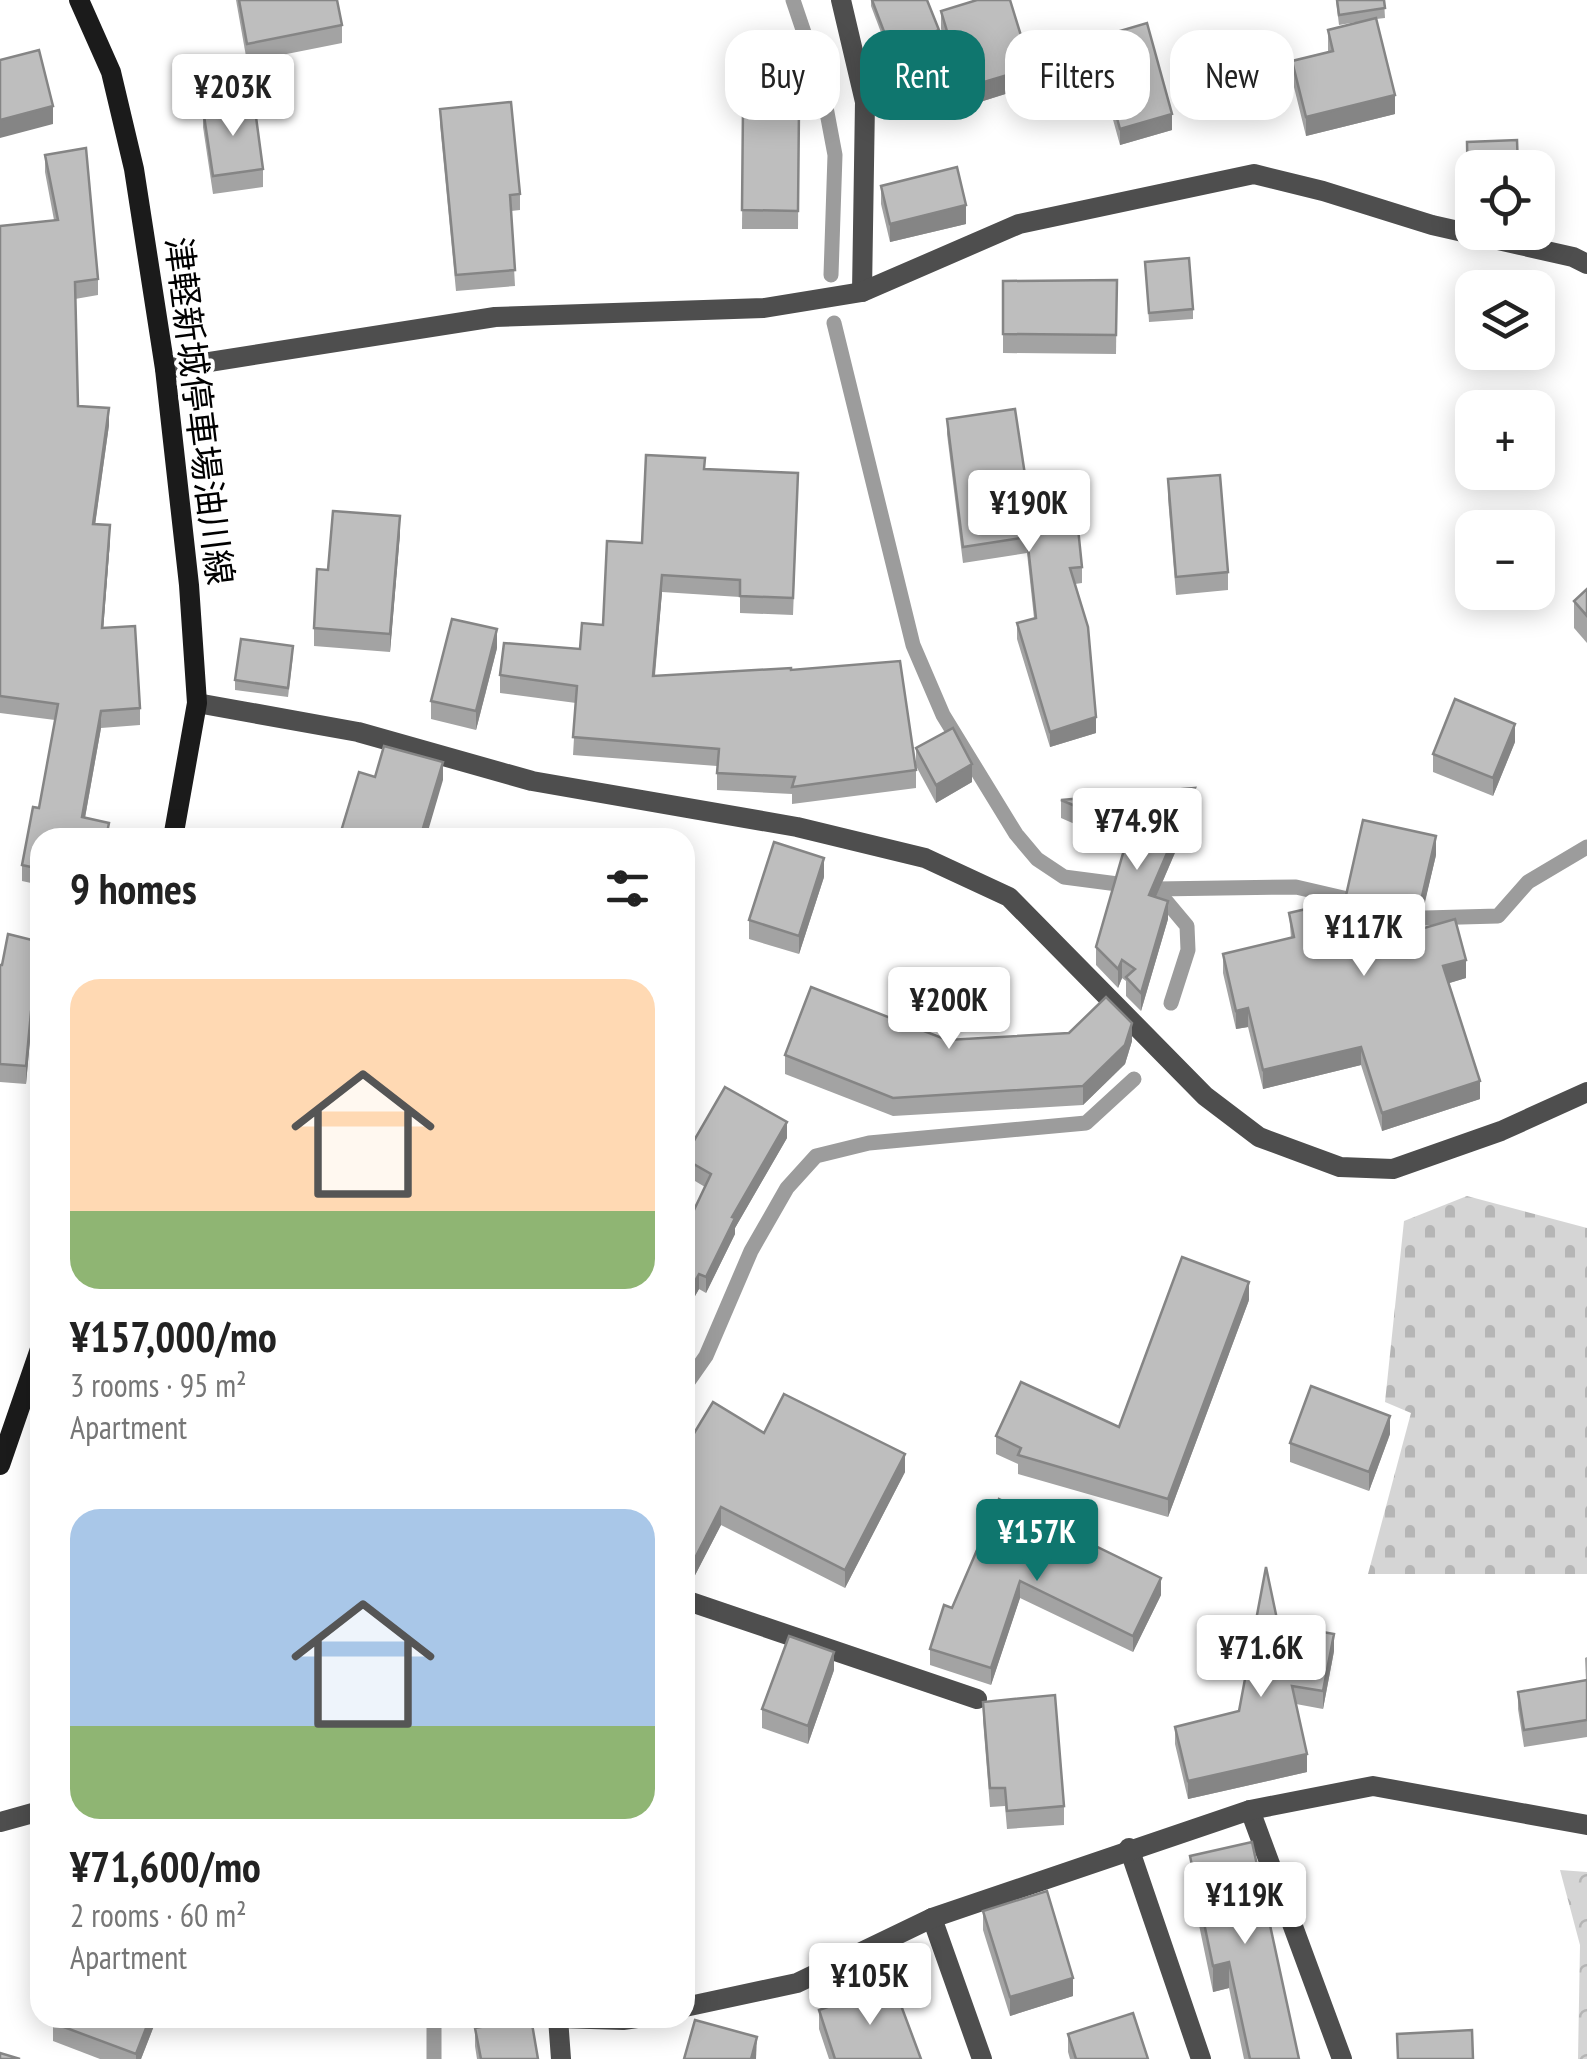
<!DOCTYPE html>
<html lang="en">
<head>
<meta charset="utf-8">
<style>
	:root { --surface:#fff; --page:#f2f2f2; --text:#222; --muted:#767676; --accent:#0f766e }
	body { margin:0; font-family:"PT Sans Narrow","Noto Sans JP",sans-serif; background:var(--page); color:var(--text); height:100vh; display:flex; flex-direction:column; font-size:38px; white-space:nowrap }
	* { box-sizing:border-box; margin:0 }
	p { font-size:32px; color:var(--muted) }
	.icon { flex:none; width:55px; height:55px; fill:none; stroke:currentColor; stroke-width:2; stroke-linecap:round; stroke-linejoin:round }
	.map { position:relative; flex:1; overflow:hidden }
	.sheet { position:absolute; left:30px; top:828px; width:665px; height:1200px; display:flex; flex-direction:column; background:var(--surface); border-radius:30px; box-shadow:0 5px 25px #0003 }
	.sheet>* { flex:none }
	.guide { position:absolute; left:725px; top:30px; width:710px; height:90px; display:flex; gap:20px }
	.fabs { position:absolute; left:1455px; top:150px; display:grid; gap:20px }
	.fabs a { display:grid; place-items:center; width:100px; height:100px; border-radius:20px; background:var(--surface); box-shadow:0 5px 25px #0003; font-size:50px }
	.price { position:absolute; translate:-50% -85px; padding:0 22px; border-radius:10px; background:#fff; color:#222; font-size:32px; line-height:65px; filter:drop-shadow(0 2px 5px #0008) }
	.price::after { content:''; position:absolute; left:50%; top:60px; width:30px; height:22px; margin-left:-15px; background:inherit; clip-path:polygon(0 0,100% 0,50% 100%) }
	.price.active { background:var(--accent); color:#fff }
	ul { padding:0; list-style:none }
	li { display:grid; align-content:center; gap:20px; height:530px; padding:0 40px }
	li span { display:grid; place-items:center; height:310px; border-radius:30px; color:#555 }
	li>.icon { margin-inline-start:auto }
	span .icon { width:180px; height:180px; fill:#fffc; stroke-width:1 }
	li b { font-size:42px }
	h2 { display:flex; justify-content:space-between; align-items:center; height:120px; padding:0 40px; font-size:42px }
	.tag { padding:0 35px; border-radius:30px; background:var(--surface); box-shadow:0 5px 25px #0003; font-size:35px; line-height:90px }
	.tag.active { background:var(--accent); color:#fff }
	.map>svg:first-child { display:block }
</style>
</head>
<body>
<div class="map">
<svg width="1587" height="2059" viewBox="0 0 1587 2059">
	<defs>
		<pattern id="forest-crowns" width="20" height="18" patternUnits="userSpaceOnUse" patternTransform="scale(2.5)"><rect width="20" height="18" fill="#d5d5d5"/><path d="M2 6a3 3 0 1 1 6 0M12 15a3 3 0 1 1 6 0" fill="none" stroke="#b5b5b5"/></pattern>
		<pattern id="cemetery-stones" width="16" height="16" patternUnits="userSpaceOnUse" patternTransform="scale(2.5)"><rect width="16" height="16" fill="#d5d5d5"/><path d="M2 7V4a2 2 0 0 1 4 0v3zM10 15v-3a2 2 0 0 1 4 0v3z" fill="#b5b5b5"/></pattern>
	</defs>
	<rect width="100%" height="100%" fill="#fff"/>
	<!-- forest -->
	<polygon fill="url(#forest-crowns)" points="1560,1870 1587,1872 1587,2059 1578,2059 1580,1945"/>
	<!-- cemetery -->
	<polygon fill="url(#cemetery-stones)" points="1467,1196 1587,1228 1587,1574 1368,1574 1411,1413 1385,1402 1404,1221"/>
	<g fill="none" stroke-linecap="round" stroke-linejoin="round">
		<!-- stream -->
		<g stroke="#9c9c9c" stroke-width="15">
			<polyline points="793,0 822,86 835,155 831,275"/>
			<polyline points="834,323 913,645 943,715 1016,834 1037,859 1064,877 1156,889 1296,887 1365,903"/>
			<polyline points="1156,889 1187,926 1188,950 1171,1003"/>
			<polyline points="1402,913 1425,918 1498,916 1528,882 1587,847"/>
			<polyline points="685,1386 706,1356 751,1251 787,1188 816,1156 869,1143 1086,1123 1134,1079"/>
			<polyline points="434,2020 434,2059"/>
		</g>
		<!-- lane -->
		<g stroke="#4e4e4e" stroke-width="20">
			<polyline points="841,0 865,102 862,292"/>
			<polyline points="685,1600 977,1699"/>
			<polyline points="1250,1810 1342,2059"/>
			<polyline points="1129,1848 1201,2059"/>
			<polyline points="932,1918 982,2059"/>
			<polyline points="558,2018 561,2059"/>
		</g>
		<!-- street -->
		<g stroke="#4e4e4e" stroke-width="20">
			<polyline points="165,369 495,317 764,308 862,292 1019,224 1254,174 1323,191 1432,225 1573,257 1587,264"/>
			<polyline points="197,703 358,732 532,781 797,827 925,858 1009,897 1205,1096 1259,1137 1340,1167 1393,1169 1501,1131 1587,1092"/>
			<polyline points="0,1822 40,1811"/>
			<polyline points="685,2007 797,1983 932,1918 1250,1810 1373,1786 1587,1825"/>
			<polyline points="559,2018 623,2020 637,2018"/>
		</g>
		<!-- secondary -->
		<g stroke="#1b1b1b" stroke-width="20">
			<polyline points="79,0 111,72 134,169 165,369 189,585 197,703 173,838"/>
			<polyline points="0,1465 40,1349"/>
		</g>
	</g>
	<!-- wall -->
	<g fill="#a3a3a3">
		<polygon points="236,0 337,0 342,25 342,43 247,62"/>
		<polygon points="871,0 927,0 939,40 891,59 871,6"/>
		<polygon points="1336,0 1384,0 1385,18 1376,19 1395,114 1306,136 1292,79 1292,61 1328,52 1328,30 1369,20 1339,25"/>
		<polygon points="941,11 1031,86 964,107 941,29"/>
		<polygon points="1147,23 1172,130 1120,145 1107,98 1062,113 1048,68 1048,52"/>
		<polygon points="743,107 799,107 798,229 742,229"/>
		<polygon points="203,109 263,169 263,187 213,194 203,127"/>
		<polygon points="440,109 520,194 520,210 511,211 515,286 456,291 440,124"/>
		<polygon points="1467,142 1472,168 1472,201 1468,201"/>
		<polygon points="45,155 98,279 98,295 75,299 78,406 109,425 95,524 110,541 103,627 140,708 140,725 101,728 85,818 109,838 40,838 40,885 22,881 22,865 39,808 55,720 0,713 0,226 54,220 45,172"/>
		<polygon points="881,186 966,224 890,242 881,204"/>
		<polygon points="1145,262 1193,309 1193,319 1149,322"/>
		<polygon points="1117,280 1116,354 1003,353 1003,281"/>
		<polygon points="947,419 1047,492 1082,567 1082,583 1075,584 1096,733 1050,747 1017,639 1017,623 1034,618 1027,553 963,563 947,434"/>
		<polygon points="705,469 798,490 793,615 740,613 740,597 662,592 655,676 791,670 916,770 916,788 792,804 792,794 717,790 717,766 573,755 576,703 500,693 500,675 580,649 603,625"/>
		<polygon points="1168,479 1228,572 1228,590 1176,595 1168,498"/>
		<polygon points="400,534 390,652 314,646 314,628 328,570"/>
		<polygon points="1587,589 1587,643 1574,628 1574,601"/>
		<polygon points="497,648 476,730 431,719 431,701"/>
		<polygon points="293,655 288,697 235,690 235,680"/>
		<polygon points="1515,742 1493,796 1433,772 1433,754"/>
		<polygon points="916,748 972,782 936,803 916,766"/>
		<polygon points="1061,800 1195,806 1156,897 1168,919 1141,1011 1126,996 1126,981 1122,978 1118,988 1096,965 1096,947 1125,846 1061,818"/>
		<polygon points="1436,855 1418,930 1466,978 1449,983 1480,1099 1382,1131 1361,1065 1263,1089 1248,1027 1236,1029 1223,973 1223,954 1291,938 1289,913 1345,900"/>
		<polygon points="824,877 799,954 749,939 749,920"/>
		<polygon points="40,942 40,1031 31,1029 26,1084 0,1082 0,965"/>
		<polygon points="947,1040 1132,1041 1125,1064 1083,1105 893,1116 785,1074 785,1055"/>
		<polygon points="787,1138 735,1228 735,1234 706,1293 699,1289 691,1303 685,1300 685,1229 705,1187 685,1175 685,1156"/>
		<polygon points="1249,1300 1168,1517 1018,1474 1018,1464 996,1454 996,1436 1119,1427"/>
		<polygon points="764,1433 905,1472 845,1588 721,1525 692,1581 685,1578 685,1448"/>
		<polygon points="1390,1434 1369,1491 1290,1462 1290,1443"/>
		<polygon points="999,1499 1161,1595 1133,1652 1020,1598 991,1685 930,1665 930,1649 952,1608"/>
		<polygon points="40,1537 40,1569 32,1566 32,1556"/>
		<polygon points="1278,1624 1334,1651 1323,1709 1296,1704 1307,1772 1188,1799 1175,1744 1175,1727 1239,1711"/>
		<polygon points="1587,1657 1587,1737 1524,1747 1518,1709 1518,1692 1586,1681 1585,1658"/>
		<polygon points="834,1670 808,1744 762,1728 762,1709"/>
		<polygon points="983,1702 1064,1806 1064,1825 1007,1829 1005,1806 990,1807 983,1720"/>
		<polygon points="1190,1856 1299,2059 1244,2059 1229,1988 1213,1992 1190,1882"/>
		<polygon points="983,1911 1073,1996 1010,2016 983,1930"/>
		<polygon points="819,2010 921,2059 829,2059 819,2029"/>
		<polygon points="55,2018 157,2018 141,2059 100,2059 53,2041 53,2023"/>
		<polygon points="475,2028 538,2059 477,2059 475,2046"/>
		<polygon points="1068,2034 1148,2059 1070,2059 1068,2052"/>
	</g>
	<!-- shaded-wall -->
	<g fill="#858585">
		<polygon points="939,30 939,40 891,59 891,50"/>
		<polygon points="1031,68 1031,86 964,107 964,88"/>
		<polygon points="1107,82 1107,98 1062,113 1062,97"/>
		<polygon points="1395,95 1395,114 1306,136 1306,117"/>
		<polygon points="53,106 53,124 0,138 0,120"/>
		<polygon points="1172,114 1172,130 1120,145 1120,129"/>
		<polygon points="966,205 966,224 890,242 890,224"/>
		<polygon points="109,408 109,425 93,540 93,524"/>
		<polygon points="400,516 400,534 390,652 390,634"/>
		<polygon points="110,525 110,541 102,644 102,628"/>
		<polygon points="662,575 662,592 653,693 653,676"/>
		<polygon points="497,629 497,648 476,730 476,711"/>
		<polygon points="101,711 101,728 82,834 82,817"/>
		<polygon points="1096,717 1096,733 1050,747 1050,732"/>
		<polygon points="1515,724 1515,742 1493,796 1493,778"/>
		<polygon points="443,762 443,780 426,838 420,838"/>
		<polygon points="972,764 972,782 936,803 936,785"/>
		<polygon points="1195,788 1195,806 1149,913 1149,895"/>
		<polygon points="1436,836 1436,855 1414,949 1414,931"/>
		<polygon points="824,858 824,877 799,954 799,936"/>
		<polygon points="1168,901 1168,919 1141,1011 1141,993"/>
		<polygon points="1122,960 1122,978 1118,988 1118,969"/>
		<polygon points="1466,960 1466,978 1443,985 1443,966"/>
		<polygon points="1248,1008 1248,1027 1236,1029 1236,1011"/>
		<polygon points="31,1012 31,1029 26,1084 26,1066"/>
		<polygon points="1132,1023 1132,1041 1125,1064 1083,1105 1083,1086"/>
		<polygon points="1361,1047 1361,1065 1263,1089 1263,1070"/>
		<polygon points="1480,1081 1480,1099 1382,1131 1382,1113"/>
		<polygon points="787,1122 787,1138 735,1228 735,1234 706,1293 706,1277 732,1217"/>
		<polygon points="699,1274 699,1289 691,1303 691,1288"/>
		<polygon points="1249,1282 1249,1300 1168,1517 1168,1499"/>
		<polygon points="1390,1416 1390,1434 1369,1491 1369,1472"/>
		<polygon points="905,1454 905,1472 845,1588 845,1570"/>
		<polygon points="721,1507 721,1525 692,1581 692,1564"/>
		<polygon points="1161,1578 1161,1595 1133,1652 1133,1636"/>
		<polygon points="1020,1581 1020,1598 991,1685 991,1668"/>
		<polygon points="1334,1634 1334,1651 1323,1709 1323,1691"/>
		<polygon points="834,1652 834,1670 808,1744 808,1726"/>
		<polygon points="1307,1754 1307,1772 1188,1799 1188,1781"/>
		<polygon points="1229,1962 1229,1988 1213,1992 1213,1966"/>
		<polygon points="1073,1978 1073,1996 1010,2016 1010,1997"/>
		<polygon points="150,2018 157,2018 141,2059 136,2059 136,2054"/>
		<polygon points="757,2037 756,2059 751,2059"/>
	</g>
	<!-- building -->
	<g fill="#bebebe" stroke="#858585" stroke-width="2.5">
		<polygon points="239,0 337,0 342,25 247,44"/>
		<polygon points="872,0 927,0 939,30 891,50"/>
		<polygon points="977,0 1010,0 1031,68 964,88 941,11"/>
		<polygon points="1337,0 1384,0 1385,8 1339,15"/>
		<polygon points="1376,18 1395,95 1306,117 1292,61 1333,51 1328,30"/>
		<polygon points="1147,23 1172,114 1120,129 1107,82 1062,97 1048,52"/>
		<polygon points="39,50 53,106 0,120 0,60"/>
		<polygon points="254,102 263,169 213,176 203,109"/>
		<polygon points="511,102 520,194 510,195 515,270 456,275 440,109"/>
		<polygon points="743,107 799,107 798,211 742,210"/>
		<polygon points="1517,140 1518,168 1472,168 1472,192 1468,192 1467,142"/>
		<polygon points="86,148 98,279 75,282 78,406 109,408 93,524 110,525 102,628 135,626 140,708 101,711 82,817 109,823 106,838 40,838 40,869 22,865 33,807 39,808 58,704 0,696 0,226 58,220 45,155"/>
		<polygon points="957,167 966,205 890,224 881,186"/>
		<polygon points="1189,258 1193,309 1149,313 1145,262"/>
		<polygon points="1117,280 1116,335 1003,334 1003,281"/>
		<polygon points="1015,409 1025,475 1041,472 1047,492 1074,489 1082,567 1070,568 1088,627 1096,717 1050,732 1017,623 1036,618 1027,537 963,547 947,419"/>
		<polygon points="646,455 705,458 704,469 798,473 793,598 740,596 740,580 662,575 653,676 791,668 791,670 900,661 916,770 792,787 795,777 717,773 719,749 573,737 577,686 500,675 504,643 580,649 582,623 603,625 607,541 642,543"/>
		<polygon points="1220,475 1228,572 1176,577 1168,479"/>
		<polygon points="333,511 400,516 390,634 314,628 317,569 328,570"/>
		<polygon points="1587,589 1587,616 1574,601"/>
		<polygon points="452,619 497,629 476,711 431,701"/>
		<polygon points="241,639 293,646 288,688 235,680"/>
		<polygon points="1455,699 1515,724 1493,778 1433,754"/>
		<polygon points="953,728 972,764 936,785 916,748"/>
		<polygon points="384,746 443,762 420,838 339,838 359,772 375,777"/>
		<polygon points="1195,788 1149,895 1168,901 1141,993 1126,977 1135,969 1122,960 1118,969 1096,947 1130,829 1061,800"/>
		<polygon points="1363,820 1436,836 1414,931 1455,919 1466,960 1443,966 1480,1081 1382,1113 1361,1047 1263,1070 1248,1008 1236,1011 1223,954 1294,937 1289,913 1345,900"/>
		<polygon points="774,842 824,858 799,936 749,920"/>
		<polygon points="8,934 40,942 40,1014 31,1012 26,1066 0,1064 0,965 2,965"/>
		<polygon points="811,987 947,1040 1069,1033 1106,997 1132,1023 1125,1045 1083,1086 893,1098 785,1055"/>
		<polygon points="725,1087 787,1122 732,1217 735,1218 706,1277 699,1274 691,1288 685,1284 685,1229 711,1174 685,1159 685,1156"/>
		<polygon points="1182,1257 1249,1282 1168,1499 1018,1455 1021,1448 996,1436 1021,1382 1119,1427"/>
		<polygon points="1311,1386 1390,1416 1369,1472 1290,1443"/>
		<polygon points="784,1394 905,1454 845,1570 721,1507 692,1564 685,1560 685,1448 713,1402 764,1433"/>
		<polygon points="999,1499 1161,1578 1133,1636 1020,1581 991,1668 930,1649 944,1605 952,1608"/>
		<polygon points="40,1537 40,1559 32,1556"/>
		<polygon points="1266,1567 1278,1624 1334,1634 1323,1691 1292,1686 1307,1754 1188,1781 1175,1727 1239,1711"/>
		<polygon points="789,1636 834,1652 808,1726 762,1709"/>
		<polygon points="1587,1680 1587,1720 1524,1730 1518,1692"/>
		<polygon points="1055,1695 1064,1806 1007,1811 1005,1788 990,1788 983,1702"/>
		<polygon points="1252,1842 1299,2059 1250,2059 1229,1962 1213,1966 1190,1856"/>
		<polygon points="1047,1891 1073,1978 1010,1997 983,1911"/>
		<polygon points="893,1984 921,2059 835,2059 819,2010"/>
		<polygon points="1133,2013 1148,2059 1076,2059 1068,2034"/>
		<polygon points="55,2018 150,2018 136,2054 53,2023"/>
		<polygon points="531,2018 538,2059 481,2059 475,2028"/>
		<polygon points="695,2020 757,2037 751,2059 684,2059"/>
		<polygon points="1472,2030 1473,2059 1398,2059 1397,2034"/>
		<polygon points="0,2053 20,2059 0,2059"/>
	</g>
	<g text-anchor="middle" stroke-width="8" stroke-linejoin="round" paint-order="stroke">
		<!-- street labels -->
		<g font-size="35" fill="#000" stroke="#fff">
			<text transform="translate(199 411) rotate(83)" y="12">津軽新城停車場油川線</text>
		</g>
	</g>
</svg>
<div class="fabs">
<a><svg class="icon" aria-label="locate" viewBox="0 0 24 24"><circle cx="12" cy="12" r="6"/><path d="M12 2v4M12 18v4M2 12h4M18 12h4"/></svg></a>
<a><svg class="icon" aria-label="layers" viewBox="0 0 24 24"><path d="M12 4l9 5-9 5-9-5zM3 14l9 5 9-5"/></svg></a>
<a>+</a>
<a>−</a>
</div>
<b class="price" style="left:233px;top:139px">¥203K</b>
<b class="price" style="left:1029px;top:555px">¥190K</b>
<b class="price" style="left:1137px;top:873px">¥74.9K</b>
<b class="price" style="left:1364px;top:979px">¥117K</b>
<b class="price" style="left:949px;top:1052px">¥200K</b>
<b class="price active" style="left:1037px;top:1584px">¥157K</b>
<b class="price" style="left:1261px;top:1700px">¥71.6K</b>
<b class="price" style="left:1245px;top:1947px">¥119K</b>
<b class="price" style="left:870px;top:2028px">¥105K</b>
<div class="guide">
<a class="tag">Buy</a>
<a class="tag active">Rent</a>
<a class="tag">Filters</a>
<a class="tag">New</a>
</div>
<section class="sheet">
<h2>9 homes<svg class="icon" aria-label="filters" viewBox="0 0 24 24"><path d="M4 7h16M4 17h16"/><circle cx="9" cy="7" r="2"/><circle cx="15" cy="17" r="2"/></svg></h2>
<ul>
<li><span style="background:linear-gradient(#ffd9b3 75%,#8fb573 0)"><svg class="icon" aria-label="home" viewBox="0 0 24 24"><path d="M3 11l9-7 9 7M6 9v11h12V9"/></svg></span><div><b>¥157,000/mo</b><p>3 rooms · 95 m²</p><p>Apartment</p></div></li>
<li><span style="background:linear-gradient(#a9c7e8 70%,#8fb573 0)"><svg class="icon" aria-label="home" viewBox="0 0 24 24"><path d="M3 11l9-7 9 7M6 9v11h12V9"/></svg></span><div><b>¥71,600/mo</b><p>2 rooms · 60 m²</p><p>Apartment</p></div></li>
</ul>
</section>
</div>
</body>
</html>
